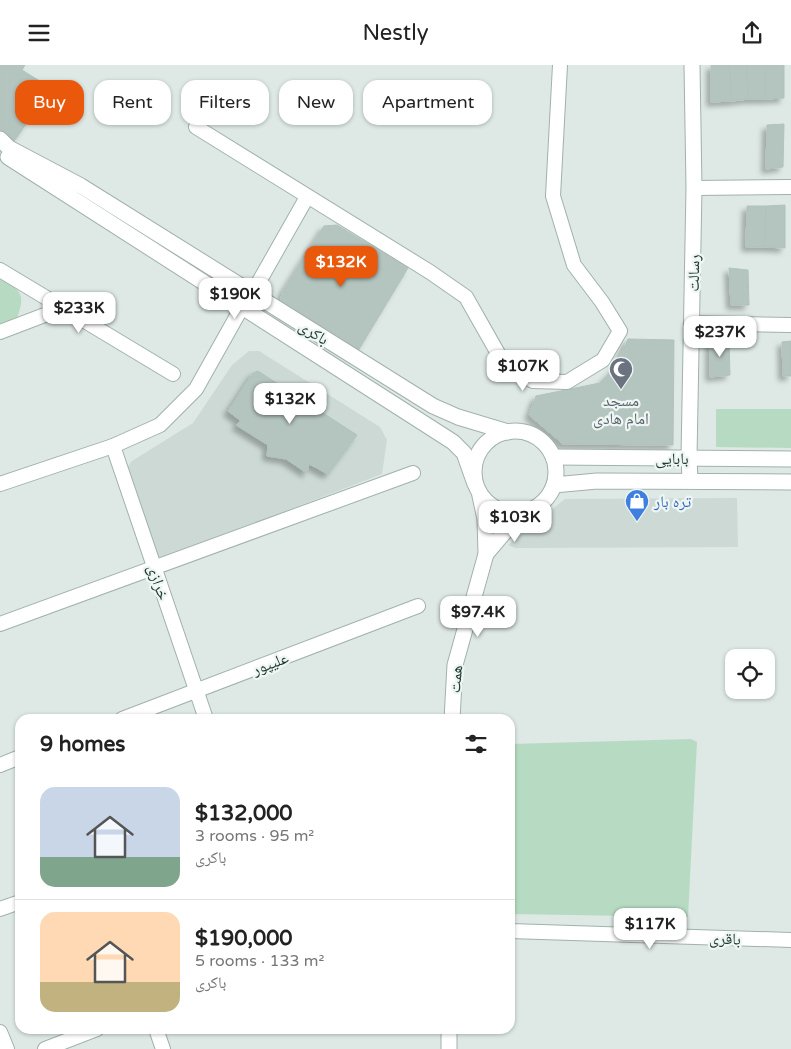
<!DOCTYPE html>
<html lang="en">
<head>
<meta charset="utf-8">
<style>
	:root { --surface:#fff; --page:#f6f6f6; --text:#222; --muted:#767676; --line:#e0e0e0; --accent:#ea580c }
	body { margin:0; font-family:"Varela Round","Noto Naskh Arabic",sans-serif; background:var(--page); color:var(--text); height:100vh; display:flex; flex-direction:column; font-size:19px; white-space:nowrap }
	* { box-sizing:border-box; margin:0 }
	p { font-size:16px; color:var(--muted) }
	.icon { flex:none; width:28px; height:28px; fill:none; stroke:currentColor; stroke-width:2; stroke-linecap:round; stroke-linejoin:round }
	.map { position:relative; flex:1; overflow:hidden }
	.side { position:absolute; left:15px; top:649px; width:500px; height:320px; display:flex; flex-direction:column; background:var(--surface); border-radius:15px; box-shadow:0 1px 4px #0004 }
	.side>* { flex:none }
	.banner { position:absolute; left:15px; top:15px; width:500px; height:45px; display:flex; gap:10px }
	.tools { position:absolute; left:725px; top:584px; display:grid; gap:10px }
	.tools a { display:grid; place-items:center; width:50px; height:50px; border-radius:10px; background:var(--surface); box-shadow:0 1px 4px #0004; font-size:25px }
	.price { position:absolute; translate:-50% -42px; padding:0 11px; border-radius:10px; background:#fff; color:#222; font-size:16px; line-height:32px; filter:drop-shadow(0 1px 2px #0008) }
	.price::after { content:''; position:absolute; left:50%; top:30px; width:15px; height:11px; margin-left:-8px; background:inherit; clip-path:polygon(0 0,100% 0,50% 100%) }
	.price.current { background:var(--accent); color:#fff }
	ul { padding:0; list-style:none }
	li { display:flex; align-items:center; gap:15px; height:125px; padding:0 25px }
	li+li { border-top:1px solid var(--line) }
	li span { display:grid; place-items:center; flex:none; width:140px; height:100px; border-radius:15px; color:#555 }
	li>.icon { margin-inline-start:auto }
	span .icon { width:60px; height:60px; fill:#fffc; stroke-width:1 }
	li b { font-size:21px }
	h2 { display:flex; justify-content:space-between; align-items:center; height:60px; padding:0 25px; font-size:21px }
	.chip { padding:0 18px; border-radius:15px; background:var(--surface); box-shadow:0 1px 4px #0004; font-size:18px; line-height:45px }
	.chip.current { background:var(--accent); color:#fff }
	header { display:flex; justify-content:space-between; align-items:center; height:65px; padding:0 25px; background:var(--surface); font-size:22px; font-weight:600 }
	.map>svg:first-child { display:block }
</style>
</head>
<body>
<header><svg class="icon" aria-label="menu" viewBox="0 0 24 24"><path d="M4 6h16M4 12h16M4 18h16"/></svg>Nestly<svg class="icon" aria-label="share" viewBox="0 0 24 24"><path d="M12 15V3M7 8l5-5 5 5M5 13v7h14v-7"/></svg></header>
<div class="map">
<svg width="791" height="984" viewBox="0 0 791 984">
	<defs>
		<filter id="shadow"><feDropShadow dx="-4.5" dy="4.5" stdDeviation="2.5" flood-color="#0004"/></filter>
	</defs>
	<rect width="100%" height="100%" fill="#dee9e5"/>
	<!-- built -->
	<g fill="#ccd9d4">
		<polygon points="249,286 259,286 380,362 387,375 382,409 161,494 150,490 126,404 132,396 193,358 232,300"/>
		<polygon points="737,433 738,482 515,483 508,480 565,434"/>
	</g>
	<!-- green -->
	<g fill="#b7dbc2">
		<path d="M0,214C21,225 26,229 17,253L0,259Z"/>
		<polygon points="716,344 791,344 791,383 716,382"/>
		<polygon points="691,674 697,677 688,852 510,849 510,679"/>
	</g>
	<!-- building -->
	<g fill="#b4c4be" stroke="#b1c3bc" filter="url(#shadow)">
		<polygon points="0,0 25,0 22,5 51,23 10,82 0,73"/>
		<polygon points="711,0 729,0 732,36 711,37"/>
		<polygon points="729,0 747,0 748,34 732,36"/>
		<polygon points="747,0 766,0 766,34 748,34"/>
		<polygon points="766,0 784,0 784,33 766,34"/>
		<polygon points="784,59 783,102 766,104 767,60"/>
		<polygon points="785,140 785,183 764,182 766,141"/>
		<polygon points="747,141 766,141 764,182 746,182"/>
		<polygon points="337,160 408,203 355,291 283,248 281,233 283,226 324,161"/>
		<polygon points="729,203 748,205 749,240 731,240"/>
		<polygon points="628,274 674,275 673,380 563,379 529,350 536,331 600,318 614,304"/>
		<polygon points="729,275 730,310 710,312 710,276"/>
		<polygon points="791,276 791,311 783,311 782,277"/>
		<polygon points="258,306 357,370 328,409 309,399 307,408 286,394 267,391 268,380 236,360 241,356 228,346 253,308"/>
	</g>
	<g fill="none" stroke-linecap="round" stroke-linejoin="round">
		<!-- minor casing -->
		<g stroke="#a1b1ac" stroke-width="16">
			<g id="minor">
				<polyline points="196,62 430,207 466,232 504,299 533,316 567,317 603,295 620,266 602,237 574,200 553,131 560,0"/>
				<polyline points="694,123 791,122"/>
				<polyline points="0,205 173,309"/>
				<polyline points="252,229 307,132"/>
				<polyline points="692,258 791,260"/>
				<polyline points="0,267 63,243"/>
				<polyline points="113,381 206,654"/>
				<polyline points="0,419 113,381 160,360 196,324 242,242"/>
				<polyline points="0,559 413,408"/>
				<polyline points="122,654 418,541"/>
				<polyline points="0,700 20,692"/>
				<polyline points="0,844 20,837"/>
				<polyline points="510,866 791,875"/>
				<polyline points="156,964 163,984"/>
				<polyline points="0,967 7,984"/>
				<polyline points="45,984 97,964"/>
			</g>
		</g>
		<!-- tertiary casing -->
		<g stroke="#a1b1ac" stroke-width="17">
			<g id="tertiary">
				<polyline points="0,74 9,83 81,121 433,341 458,352 508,367"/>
				<polyline points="8,92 453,377 464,388 475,419"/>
				<circle cx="515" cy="407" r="41"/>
				<polyline points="553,392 791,394"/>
				<polyline points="690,415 689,392 694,123 692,0"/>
				<polyline points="554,420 597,416 791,417"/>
				<polyline points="486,489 508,463 527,447"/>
				<polyline points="452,654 455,600 486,489 485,454 480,431"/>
				<polyline points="449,984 449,964"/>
			</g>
		</g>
		<!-- minor -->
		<use href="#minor" stroke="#fff" stroke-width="14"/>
		<!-- tertiary -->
		<use href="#tertiary" stroke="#fff" stroke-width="15"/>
	</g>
	<!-- icons -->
	<defs>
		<g id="mosque-pin" transform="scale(1.25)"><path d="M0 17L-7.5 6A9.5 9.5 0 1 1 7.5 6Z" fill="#6b7280" stroke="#eef6f3"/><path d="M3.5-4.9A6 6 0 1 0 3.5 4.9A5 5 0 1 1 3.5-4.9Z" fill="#fff"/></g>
		<g id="shop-pin" transform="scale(1.25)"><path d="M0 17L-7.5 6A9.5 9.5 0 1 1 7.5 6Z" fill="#3f7fe0" stroke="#eef6f3"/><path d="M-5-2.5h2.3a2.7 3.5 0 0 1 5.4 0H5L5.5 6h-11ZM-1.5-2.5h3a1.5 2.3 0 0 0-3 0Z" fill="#fff"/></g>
	</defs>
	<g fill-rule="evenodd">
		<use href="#mosque-pin" x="621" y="304"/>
		<use href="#shop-pin" x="637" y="436"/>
	</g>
	<g text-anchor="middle" stroke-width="4.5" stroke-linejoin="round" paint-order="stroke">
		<!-- street labels -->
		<g font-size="16" fill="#203933" stroke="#eef6f3">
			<text transform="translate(693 208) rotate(-89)" y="6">رسالت</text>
			<text transform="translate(314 267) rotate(32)" y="6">باکری</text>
			<text x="672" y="399">بابایی</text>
			<text transform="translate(159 517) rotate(71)" y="6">خرازی</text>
			<text transform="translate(270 598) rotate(-21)" y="6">علیپور</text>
			<text transform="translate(455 614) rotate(-85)" y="6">همت</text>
			<text transform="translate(725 873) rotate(2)" y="6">باقری</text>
		</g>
		<!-- worship labels -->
		<g font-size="16" fill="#5b616d" stroke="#eef6f3">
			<text x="621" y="341">مسجد<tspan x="621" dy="18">امام هادی</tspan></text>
		</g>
		<!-- shop labels -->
		<g font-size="16" fill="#366cbe" stroke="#eef6f3" text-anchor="start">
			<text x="654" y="442">تره بار</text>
		</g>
	</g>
</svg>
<div class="tools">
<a><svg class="icon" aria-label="locate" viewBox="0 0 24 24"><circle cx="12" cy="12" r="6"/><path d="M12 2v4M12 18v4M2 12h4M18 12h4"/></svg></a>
</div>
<b class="price current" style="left:341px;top:223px">$132K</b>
<b class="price" style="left:235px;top:255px">$190K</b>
<b class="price" style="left:79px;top:269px">$233K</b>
<b class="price" style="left:720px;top:293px">$237K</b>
<b class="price" style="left:523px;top:327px">$107K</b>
<b class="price" style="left:290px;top:360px">$132K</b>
<b class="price" style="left:515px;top:478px">$103K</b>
<b class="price" style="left:478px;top:573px">$97.4K</b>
<b class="price" style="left:650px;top:885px">$117K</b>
<div class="banner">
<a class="chip current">Buy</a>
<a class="chip">Rent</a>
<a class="chip">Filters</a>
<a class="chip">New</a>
<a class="chip">Apartment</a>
</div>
<section class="side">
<h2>9 homes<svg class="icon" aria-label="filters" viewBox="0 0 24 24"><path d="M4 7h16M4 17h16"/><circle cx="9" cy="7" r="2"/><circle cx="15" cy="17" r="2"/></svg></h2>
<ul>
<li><span style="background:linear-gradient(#c9d6e8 70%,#7fa58c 0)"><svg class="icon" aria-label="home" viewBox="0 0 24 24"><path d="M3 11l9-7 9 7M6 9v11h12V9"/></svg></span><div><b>$132,000</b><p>3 rooms · 95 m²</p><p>باکری</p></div></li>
<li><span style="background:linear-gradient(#ffd9b3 70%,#c2b280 0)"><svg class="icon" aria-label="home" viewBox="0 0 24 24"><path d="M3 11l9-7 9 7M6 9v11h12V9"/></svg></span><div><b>$190,000</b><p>5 rooms · 133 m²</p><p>باکری</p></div></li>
</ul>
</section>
</div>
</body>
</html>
